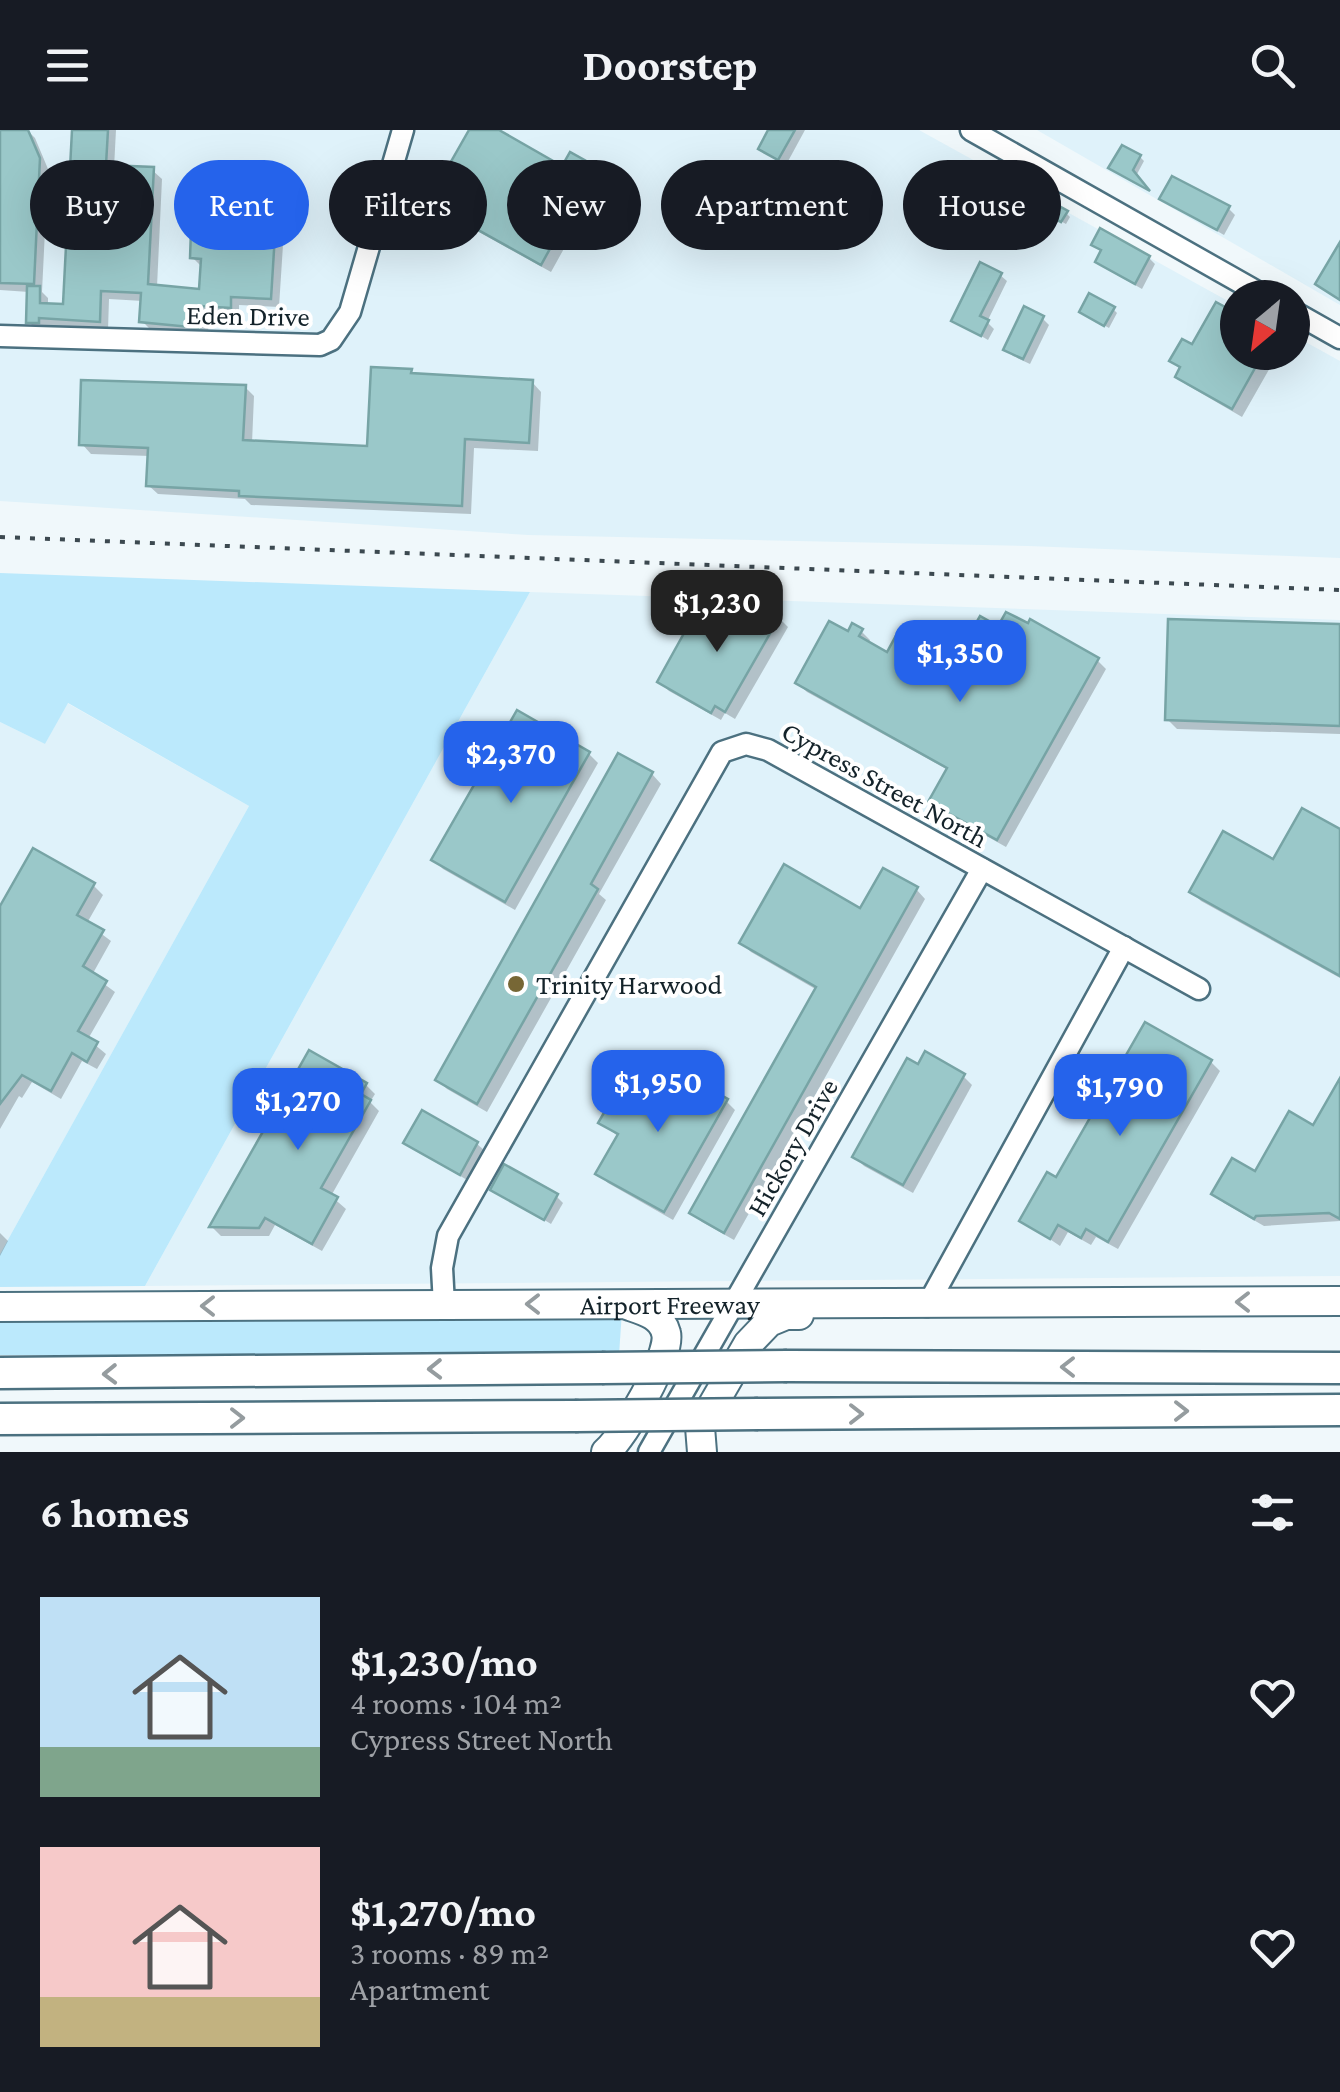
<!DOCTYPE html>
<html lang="en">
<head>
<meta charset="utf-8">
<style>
	:root { --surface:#171b24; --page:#242831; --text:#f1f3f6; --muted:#9ea1a6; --accent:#2563eb }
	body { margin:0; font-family:"Crimson Pro",serif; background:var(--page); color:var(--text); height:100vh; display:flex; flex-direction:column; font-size:38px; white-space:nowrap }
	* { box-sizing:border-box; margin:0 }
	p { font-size:32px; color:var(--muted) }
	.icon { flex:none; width:55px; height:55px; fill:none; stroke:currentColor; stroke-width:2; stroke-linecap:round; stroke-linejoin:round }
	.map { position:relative; height:1322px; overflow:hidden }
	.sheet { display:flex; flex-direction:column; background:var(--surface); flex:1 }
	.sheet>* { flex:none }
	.top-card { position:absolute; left:30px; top:30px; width:1280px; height:90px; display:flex; gap:20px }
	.needle { width:65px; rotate:209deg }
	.buttons { position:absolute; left:1220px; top:150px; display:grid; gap:20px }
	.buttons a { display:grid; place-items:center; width:90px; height:90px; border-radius:50%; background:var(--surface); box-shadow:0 10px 40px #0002; font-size:50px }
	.price { position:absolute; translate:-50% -85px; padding:0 22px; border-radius:20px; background:var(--accent); color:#fff; font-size:32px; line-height:65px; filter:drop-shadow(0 2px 5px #0008) }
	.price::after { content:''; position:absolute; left:50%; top:60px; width:30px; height:22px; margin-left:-15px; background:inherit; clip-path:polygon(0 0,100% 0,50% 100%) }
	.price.active { background:#222; color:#fff }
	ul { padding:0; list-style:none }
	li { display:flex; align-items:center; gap:30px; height:250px; padding:0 40px }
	li span { display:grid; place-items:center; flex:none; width:280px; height:200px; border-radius:0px; color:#555 }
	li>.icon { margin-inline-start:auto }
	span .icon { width:120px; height:120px; fill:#fffc; stroke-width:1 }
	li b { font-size:42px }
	h2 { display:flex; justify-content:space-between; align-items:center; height:120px; padding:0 40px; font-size:42px }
	.chip { padding:0 35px; border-radius:45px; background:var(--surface); box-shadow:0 10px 40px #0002; font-size:35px; line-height:90px }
	.chip.active { background:var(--accent); color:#fff }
	header { display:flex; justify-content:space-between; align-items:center; height:130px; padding:0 40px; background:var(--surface); font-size:45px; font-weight:700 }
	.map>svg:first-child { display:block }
</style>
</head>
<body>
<header><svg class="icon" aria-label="menu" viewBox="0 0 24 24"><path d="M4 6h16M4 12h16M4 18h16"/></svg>Doorstep<svg class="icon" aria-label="search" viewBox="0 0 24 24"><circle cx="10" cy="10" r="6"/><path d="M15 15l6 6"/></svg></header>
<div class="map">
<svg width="1340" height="1322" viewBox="0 0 1340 1322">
	<rect width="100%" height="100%" fill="#f0f8fb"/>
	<!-- built -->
	<g fill="#dff2fa">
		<polygon points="0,0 919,0 1237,176 1238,222 1292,222 1293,205 1340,231 1340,428 1028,416 528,405 0,371"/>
		<polygon points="1037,0 1340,0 1340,175"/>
		<polygon points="530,462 1340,490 1340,1146 145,1156"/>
		<polygon points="67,573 249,676 0,1124 0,592 45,614"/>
	</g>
	<!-- green -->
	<g fill="#bbe9fc">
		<polygon points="0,443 530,462 145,1156 0,1157 0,1124 249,676 68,573 45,614 0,592"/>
		<polygon points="622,1181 619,1225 0,1225 0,1185"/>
	</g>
	<!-- shadow -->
	<g fill="#0003">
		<polygon points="0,0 27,0 35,8 48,39 42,162 48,168 48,175 65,176 74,0 116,0 114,38 152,40 162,49 157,157 201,161 203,138 192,127 237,40 246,49 243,104 274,106 283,115 279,177 239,175 239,186 209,184 208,205 151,200 142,191 143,171 109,169 108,200 47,196 47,201 38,201 29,192 29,162 0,160"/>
		<polygon points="471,0 493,0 563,39 587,34 596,43 590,54 596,61 551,142 441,81 432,71"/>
		<polygon points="771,0 805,0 786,35 761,18"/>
		<polygon points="1140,27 1144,31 1136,46 1145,58 1111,38"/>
		<polygon points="1002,47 1066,83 1070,87 1066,94 1028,73 1022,84 996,69"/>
		<polygon points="818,64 822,68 812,86 791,75"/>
		<polygon points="1162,69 1228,78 1235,85 1224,105"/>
		<polygon points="1094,114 1149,128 1155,134 1142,159 1105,138 1098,131 1101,121"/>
		<polygon points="1000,145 1007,151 987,192 994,199 988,210 954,190"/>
		<polygon points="1113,179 1117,183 1109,198 1086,185"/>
		<polygon points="1042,188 1049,195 1030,234 1013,226 1006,219"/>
		<polygon points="1193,218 1238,222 1279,222 1242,287 1187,255 1178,246 1181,240 1172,231"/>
		<polygon points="410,242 415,246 532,252 541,262 538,321 474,318 471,384 251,375 245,369 158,364 148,355 150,326 91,324 82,314 245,257 254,266 252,313 369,319"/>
		<polygon points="779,488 788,497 735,589 725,583 721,590 669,561 660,552"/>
		<polygon points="1340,497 1340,604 1177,599 1167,589"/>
		<polygon points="999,499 1097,530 1106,539 1006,717 940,680 931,671 948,640 807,562 798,553 849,504 861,501 870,510 868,514 888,525 956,534"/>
		<polygon points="589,624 598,633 515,780 443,739 434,730"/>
		<polygon points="619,626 652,644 661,654 599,764 606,770 487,982 447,959 438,950"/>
		<polygon points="1340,698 1340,848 1201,771 1192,762 1274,732"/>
		<polygon points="93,755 103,765 87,793 111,811 92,845 115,862 88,909 106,924 97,939 82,931 61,969 32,952 22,968 19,966 0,999 0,781"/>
		<polygon points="916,759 925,769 734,1110 702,1092 692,1083 817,860 751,822 742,813 861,781"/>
		<polygon points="1211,932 1220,941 1118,1119 1096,1107 1091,1115 1068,1102 1060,1116 1022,1090 1057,1051"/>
		<polygon points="919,938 963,946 972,955 913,1063 864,1036 855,1027"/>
		<polygon points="1340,953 1340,1091 1264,1096 1224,1073 1214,1064 1256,1044 1314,998"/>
		<polygon points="366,955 375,964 370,972 379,981 331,1066 346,1079 322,1121 275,1095 269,1106 221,1106 212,1097"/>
		<polygon points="726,971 735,980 673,1090 608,1053 599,1044 619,1007 601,993 636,976"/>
		<polygon points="406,1013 477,1014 484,1020 467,1050"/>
		<polygon points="493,1059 556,1066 563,1073 551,1094"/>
		<polygon points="0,1103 8,1111 0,1126"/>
	</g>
	<!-- building -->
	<g fill="#9ac8c9" stroke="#77a4a5" stroke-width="2.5">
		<polygon points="0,0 28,0 40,28 34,154 0,153"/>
		<polygon points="72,0 108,0 106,35 154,37 148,154 199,159 201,129 190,128 191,100 201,101 205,35 238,37 235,102 275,104 271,169 231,167 231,178 201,176 200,198 139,192 141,163 101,161 100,192 39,188 39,193 26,193 27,156 40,156 40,173 63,174"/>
		<polygon points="469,0 499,0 562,36 570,22 588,32 581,45 588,50 541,135 428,72"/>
		<polygon points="768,0 795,0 778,30 758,19"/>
		<polygon points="1122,15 1141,25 1133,40 1150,61 1108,38"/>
		<polygon points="1001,44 1068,81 1061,92 1023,71 1018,82 989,66"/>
		<polygon points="1172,46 1230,76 1217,100 1159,69"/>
		<polygon points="796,49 820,62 808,84 784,71"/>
		<polygon points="1100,98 1150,126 1135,154 1095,132 1101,120 1091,115"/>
		<polygon points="1340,112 1340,170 1315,154"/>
		<polygon points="980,132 1002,143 980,186 989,190 981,206 951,191"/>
		<polygon points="1089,163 1115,177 1104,196 1079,182"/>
		<polygon points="1216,172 1238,184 1238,222 1264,222 1232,279 1175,247 1180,237 1169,231 1182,209 1192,214"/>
		<polygon points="1024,176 1044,186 1023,229 1003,220"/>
		<polygon points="371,237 412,239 411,243 533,250 529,313 465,309 462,376 239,366 239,361 146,356 148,318 79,315 81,250 246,255 243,310 367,316"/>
		<polygon points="698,478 772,481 780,486 725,582 715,576 711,583 657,552"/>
		<polygon points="1006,482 1028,493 1030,489 1099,528 997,710 928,672 947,638 795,553 829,491 848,501 852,493 863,499 859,506 887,522 899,500 955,531 980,486 998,496"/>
		<polygon points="1168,489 1340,494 1340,596 1165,590"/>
		<polygon points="517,580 590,622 505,772 431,730"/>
		<polygon points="618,623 653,642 591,754 598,759 477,974 435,950"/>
		<polygon points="1302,678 1340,699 1340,846 1189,762 1223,701 1273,729"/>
		<polygon points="33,718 95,753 77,785 104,800 83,836 107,851 78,901 98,912 87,932 72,923 51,961 22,945 0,974 0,776"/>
		<polygon points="784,734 860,778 883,738 918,757 724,1103 689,1083 816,857 739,813"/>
		<polygon points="1145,892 1212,930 1108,1112 1086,1099 1081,1108 1058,1095 1050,1109 1019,1091 1047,1042 1056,1047"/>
		<polygon points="309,920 367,953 361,964 371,970 321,1058 338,1067 312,1114 265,1088 259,1098 209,1097"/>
		<polygon points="925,921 965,944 903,1055 852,1027 907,928 918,934"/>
		<polygon points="659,931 728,969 664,1082 595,1044 618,1004 598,993 616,962 635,973"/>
		<polygon points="1340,948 1340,1089 1329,1083 1256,1086 1254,1089 1211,1064 1232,1028 1255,1041 1289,981 1313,995"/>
		<polygon points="422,980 478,1012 460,1045 403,1013"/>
		<polygon points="504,1034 558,1064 544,1090 490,1060"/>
	</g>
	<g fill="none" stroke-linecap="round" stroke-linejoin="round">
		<!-- minor casing -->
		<g stroke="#4c7180" stroke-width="25">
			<g id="minor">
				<polyline points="971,0 1268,168"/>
				<polyline points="1292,181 1340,208"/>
				<polyline points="0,206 320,215 331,210 350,182 403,0"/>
				<polyline points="444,1175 442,1138 448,1106 722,622 746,614 768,620 1199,859"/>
				<polyline points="927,1176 1124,817"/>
				<polyline points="649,1322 982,739"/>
			</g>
		</g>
		<!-- major casing -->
		<g stroke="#4c7180" stroke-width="32">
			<g id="major">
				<path id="s1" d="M0,1177L1340,1171"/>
				<path d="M606,1322C624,1307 672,1225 666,1203C662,1186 645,1181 630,1176"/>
				<polyline points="702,1322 700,1297 748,1214 769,1192 786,1185 799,1185"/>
			</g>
		</g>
		<!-- highway casing -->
		<g stroke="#4c7180" stroke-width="35">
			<g id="highway">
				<polyline points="787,1236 1340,1238"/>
				<polyline points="0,1243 602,1238"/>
				<polyline points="758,1284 1340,1280"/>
				<polyline points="0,1289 575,1286"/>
			</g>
		</g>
		<!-- minor -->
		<use href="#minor" stroke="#fff" stroke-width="20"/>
		<!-- major -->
		<use href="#major" stroke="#fff" stroke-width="28"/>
		<!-- highway -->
		<use href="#highway" stroke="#fff" stroke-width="30"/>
		<!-- rail -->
		<polyline stroke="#3c4950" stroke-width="4" stroke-dasharray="5 10" stroke-linecap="butt" points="0,407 1340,460"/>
		<!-- highway-bridge casing -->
		<g stroke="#4c7180" stroke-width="35" stroke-linecap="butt">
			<g id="highway-bridge">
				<polyline points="602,1238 787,1236"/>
				<polyline points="575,1286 758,1284"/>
			</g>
		</g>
		<!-- highway-bridge -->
		<use href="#highway-bridge" stroke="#fff" stroke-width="30"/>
	</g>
	<!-- one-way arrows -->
	<defs><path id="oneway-chevron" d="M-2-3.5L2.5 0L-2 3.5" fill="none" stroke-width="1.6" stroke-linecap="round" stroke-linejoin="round" transform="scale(2.5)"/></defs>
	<g stroke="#959c9f">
		<use href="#oneway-chevron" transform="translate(1243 1172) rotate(180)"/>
		<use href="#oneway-chevron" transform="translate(533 1174) rotate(180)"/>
		<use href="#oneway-chevron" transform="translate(208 1176) rotate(180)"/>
		<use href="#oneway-chevron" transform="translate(1068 1237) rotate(-180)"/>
		<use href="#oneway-chevron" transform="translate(435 1239) rotate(179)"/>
		<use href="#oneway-chevron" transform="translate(110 1244) rotate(179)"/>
		<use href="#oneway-chevron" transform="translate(1181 1281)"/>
		<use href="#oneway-chevron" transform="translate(856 1284)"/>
		<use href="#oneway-chevron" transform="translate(237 1288)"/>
	</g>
	<!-- markers -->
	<circle fill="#776735" stroke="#fff" stroke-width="4" cx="516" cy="854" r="10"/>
	<g text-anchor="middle" stroke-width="8" stroke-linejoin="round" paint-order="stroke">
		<!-- street labels -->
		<g font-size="28" fill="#14232a" stroke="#fff">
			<text transform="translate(248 185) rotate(1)" y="10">Eden Drive</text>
			<text transform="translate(885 654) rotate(29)" y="10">Cypress Street North</text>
			<text transform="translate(792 1017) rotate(-60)" y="10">Hickory Drive</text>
			<text dy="10" stroke="none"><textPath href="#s1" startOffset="670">Airport Freeway</textPath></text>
		</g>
		<!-- poi labels -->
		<g font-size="28" fill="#14232a" stroke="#fff" text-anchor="start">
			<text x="536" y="864">Trinity Harwood</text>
		</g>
	</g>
</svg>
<div class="buttons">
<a><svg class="needle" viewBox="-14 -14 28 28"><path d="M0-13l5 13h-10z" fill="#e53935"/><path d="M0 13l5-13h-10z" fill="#9ea1a6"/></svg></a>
</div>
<b class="price active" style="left:717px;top:525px">$1,230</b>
<b class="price" style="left:960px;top:575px">$1,350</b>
<b class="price" style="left:511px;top:676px">$2,370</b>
<b class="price" style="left:658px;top:1005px">$1,950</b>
<b class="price" style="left:1120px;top:1009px">$1,790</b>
<b class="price" style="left:298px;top:1023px">$1,270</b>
<div class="top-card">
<a class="chip">Buy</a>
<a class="chip active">Rent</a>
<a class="chip">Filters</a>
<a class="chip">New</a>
<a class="chip">Apartment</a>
<a class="chip">House</a>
</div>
</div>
<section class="sheet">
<h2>6 homes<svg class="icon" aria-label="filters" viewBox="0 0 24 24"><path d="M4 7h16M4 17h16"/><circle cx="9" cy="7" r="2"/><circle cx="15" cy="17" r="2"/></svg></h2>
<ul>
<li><span style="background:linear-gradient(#bfe0f5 75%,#7fa58c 0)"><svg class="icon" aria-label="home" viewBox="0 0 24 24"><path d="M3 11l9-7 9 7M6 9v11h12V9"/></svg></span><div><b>$1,230/mo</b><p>4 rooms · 104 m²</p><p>Cypress Street North</p></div><svg class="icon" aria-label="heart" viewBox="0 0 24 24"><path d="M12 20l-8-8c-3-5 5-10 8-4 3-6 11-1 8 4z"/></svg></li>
<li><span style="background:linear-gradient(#f6c9c9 75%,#c2b280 0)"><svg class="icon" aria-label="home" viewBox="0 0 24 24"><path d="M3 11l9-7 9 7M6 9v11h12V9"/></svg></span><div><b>$1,270/mo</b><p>3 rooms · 89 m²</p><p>Apartment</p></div><svg class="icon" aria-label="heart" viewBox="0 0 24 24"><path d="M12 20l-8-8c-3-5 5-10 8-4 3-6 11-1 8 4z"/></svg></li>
</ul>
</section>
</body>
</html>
